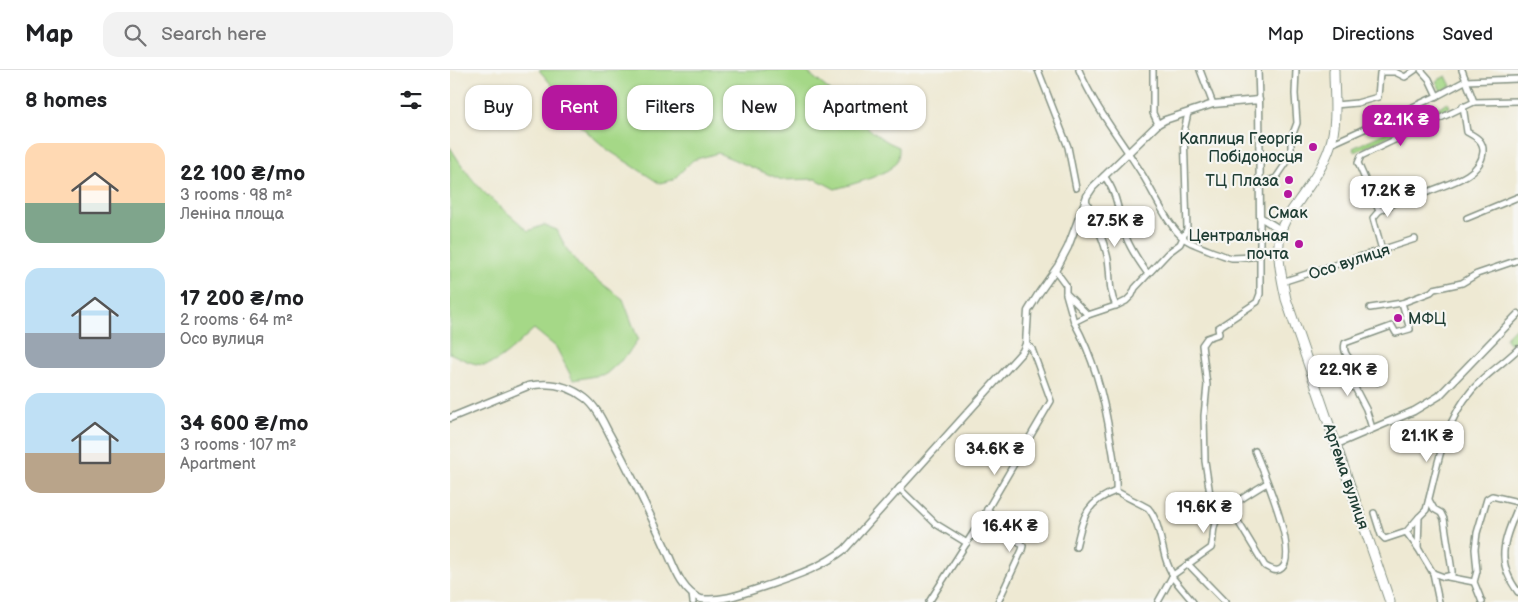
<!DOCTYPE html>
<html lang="en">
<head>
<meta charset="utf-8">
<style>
	:root { --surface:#fff; --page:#f2f2f2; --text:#202124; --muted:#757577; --line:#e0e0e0; --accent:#b5179e }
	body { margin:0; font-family:"Balsamiq Sans",sans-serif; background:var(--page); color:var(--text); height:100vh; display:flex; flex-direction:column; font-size:19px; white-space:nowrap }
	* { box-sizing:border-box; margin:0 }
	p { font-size:16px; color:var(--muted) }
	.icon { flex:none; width:28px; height:28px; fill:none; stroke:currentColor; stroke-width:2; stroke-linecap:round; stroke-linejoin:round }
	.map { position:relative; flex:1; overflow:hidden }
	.panel { display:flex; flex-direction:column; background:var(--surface); width:450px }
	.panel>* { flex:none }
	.top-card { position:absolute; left:15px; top:15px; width:475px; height:45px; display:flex; gap:10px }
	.price { position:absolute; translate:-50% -42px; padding:0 11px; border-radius:10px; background:#fff; color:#222; font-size:16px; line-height:32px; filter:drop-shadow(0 1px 2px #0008) }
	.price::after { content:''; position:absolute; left:50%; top:30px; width:15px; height:11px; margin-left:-8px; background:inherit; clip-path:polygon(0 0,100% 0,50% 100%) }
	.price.selected { background:var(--accent); color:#fff }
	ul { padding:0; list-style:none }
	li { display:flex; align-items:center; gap:15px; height:125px; padding:0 25px }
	li span { display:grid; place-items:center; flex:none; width:140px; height:100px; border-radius:15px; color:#555 }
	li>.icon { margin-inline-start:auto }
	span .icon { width:60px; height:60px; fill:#fffc; stroke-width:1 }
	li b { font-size:21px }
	h2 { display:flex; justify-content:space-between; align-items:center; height:60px; padding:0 25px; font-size:21px }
	.chip { padding:0 18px; border-radius:15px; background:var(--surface); box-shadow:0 1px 4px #0004; font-size:18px; line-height:45px }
	.chip.selected { background:var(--accent); color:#fff }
	header { display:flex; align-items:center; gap:30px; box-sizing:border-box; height:70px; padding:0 25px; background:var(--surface); border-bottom:1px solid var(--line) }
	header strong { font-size:24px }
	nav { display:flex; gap:28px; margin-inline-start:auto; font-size:18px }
	.search { width:350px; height:45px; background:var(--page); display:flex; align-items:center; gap:12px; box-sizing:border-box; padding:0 18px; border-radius:15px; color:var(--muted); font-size:19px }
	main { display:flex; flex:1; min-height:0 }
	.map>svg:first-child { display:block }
</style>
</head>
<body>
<header>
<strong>Map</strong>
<div class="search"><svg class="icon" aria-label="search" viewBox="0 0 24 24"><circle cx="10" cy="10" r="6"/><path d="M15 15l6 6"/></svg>Search here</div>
<nav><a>Map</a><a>Directions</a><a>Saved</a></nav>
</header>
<main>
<section class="panel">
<h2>8 homes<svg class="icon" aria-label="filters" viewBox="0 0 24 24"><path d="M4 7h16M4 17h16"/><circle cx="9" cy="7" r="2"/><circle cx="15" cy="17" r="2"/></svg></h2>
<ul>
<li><span style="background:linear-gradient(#ffd9b3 60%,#7fa58c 0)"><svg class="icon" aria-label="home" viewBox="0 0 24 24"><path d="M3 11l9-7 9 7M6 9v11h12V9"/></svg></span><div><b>22 100 ₴/mo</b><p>3 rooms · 98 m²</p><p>Леніна площа</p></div></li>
<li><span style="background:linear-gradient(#bfe0f5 65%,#9aa5b1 0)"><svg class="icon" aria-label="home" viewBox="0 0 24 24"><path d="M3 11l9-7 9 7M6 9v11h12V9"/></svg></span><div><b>17 200 ₴/mo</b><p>2 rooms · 64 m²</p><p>Осо вулиця</p></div></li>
<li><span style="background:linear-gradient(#bfe0f5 60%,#b9a48a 0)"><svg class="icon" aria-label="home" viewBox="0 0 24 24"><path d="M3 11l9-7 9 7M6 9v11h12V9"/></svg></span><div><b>34 600 ₴/mo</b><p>3 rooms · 107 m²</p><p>Apartment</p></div></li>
</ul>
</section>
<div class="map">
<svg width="1068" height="532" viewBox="0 0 1068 532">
	<rect width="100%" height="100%" fill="#f6f6f2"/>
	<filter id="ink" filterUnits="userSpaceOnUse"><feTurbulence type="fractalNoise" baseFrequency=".02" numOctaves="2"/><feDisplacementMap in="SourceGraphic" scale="10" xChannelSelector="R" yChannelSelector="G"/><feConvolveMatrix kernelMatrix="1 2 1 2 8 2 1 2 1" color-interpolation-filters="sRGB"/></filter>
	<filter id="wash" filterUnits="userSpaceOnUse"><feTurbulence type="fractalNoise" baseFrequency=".0096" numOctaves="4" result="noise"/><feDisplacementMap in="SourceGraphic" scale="20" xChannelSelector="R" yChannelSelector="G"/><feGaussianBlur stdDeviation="1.12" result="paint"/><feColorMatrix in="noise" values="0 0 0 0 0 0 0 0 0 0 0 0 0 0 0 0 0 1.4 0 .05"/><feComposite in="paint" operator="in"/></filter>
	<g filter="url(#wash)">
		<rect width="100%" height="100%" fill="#eee9d3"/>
		<!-- green -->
		<g fill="#a5d887" stroke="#628a5e">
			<path d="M89,0H355C366,10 378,18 388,28C409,48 421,66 449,77C449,82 449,87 446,92C440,105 399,115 385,119L366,109L332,110L268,83L243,90L223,110L209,113L158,80L128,54L111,26Z"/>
			<polygon points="996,6 1001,16 991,21 986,11"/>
			<polygon points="998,33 1000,37 905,82 903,78"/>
			<path d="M0,77C11,95 23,112 39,127C52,139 66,149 78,161L94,155L107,160L116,178L131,198L173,229L188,269L177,285L156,304L123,310L106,277L84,259C72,269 48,296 33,295C21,294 10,288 0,283Z"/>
			<polygon points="1068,255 1068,269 1063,273 1059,273 1056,269 1057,266"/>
		</g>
	</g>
	<g filter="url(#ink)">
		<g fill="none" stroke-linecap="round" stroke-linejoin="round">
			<!-- minor casing -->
			<g stroke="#869384" stroke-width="8">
				<g id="minor">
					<polyline points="588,0 618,77 626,118"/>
					<path d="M629,0C645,38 671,70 692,104C704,123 719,159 736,170C742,174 776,187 782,188C791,188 800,187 809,186"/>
					<polyline points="703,0 703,43 708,54"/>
					<polyline points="750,0 763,34"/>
					<polyline points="808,0 809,30"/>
					<polyline points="971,0 979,9 987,26"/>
					<polyline points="1012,0 1024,32"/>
					<polyline points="885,35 907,33 928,27 930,3 932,2 945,2 955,7 965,0"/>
					<polyline points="881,74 987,26 1015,11 1068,9"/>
					<path d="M654,106C669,125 668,146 676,167C681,180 690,193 698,204"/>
					<polyline points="809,114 826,108 841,86 841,69 847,53 845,24 846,0"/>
					<path d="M978,122C996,114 1031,107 1033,82C1034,71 1026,67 1017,62L1013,36"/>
					<path d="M636,130C644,149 654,169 658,189C661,207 658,219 666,236"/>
					<polyline points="929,141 908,93 911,86 1024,32 1068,31"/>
					<polyline points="1017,148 1068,127"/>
					<polyline points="932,180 923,148 929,141 945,133 943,124 956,118"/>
					<polyline points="605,200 616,215 616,223 638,245 668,235 676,231 682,225 685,218 718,183 730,174 737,159 734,61 738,43"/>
					<polyline points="832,212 965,169"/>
					<polyline points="616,224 624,252"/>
					<polyline points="920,238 952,233 981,222 984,219 1012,213 1027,204 1068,190"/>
					<path d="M638,245L624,252C645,290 655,330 661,372C664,388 667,405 666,421C672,425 695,436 698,438C713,455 710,486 723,505"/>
					<polyline points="913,304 903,314 916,339 922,358"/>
					<path d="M928,312L923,300L913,304C908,292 891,288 895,273L942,256L946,263L960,259L952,233"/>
					<polyline points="449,418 486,454 517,473"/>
					<polyline points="979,430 984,439 991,443 994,449 1002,501 1002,505 994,507 983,503"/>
					<path d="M1068,437C1055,469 1044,490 1068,522"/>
					<polyline points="537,439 573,476 572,480 548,532"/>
					<path d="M779,440L789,453L815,496C820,499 827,503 832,498C849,483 813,401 805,381"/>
					<polyline points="924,443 931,465 935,469 956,462"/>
					<polyline points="768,448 761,431 755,391 754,346 757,315 752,275 757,268 769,264 768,258 807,232 810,224 810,147"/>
					<path d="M626,477C633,448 635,432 666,421"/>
					<polyline points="968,478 956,462 969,447"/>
					<polyline points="738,494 775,532"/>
					<polyline points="722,507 743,532"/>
					<polyline points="998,507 1024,512"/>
					<polyline points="242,524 243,532"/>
					<polyline points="479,532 530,452 601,331 582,279 576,274"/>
					<path d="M708,532L723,505L761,478C764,470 762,462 765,454C770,440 804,421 817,413"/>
					<path d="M989,532L983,503L968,478L969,447L976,440C987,399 993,353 1022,320C1036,304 1054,293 1068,279"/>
					<polyline points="1032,532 1024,512 1027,501 1025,479 1027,463 1037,429 1042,426 1068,432"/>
				</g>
			</g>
			<!-- tertiary casing -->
			<g stroke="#869384" stroke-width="9">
				<g id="tertiary">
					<path d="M0,348L78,316C98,312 118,315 135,328C147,337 153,352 160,365C181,403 199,442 217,481C224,497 232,522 251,529C271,532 294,523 313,517C342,507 371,498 395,479L573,281L576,274L578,241L589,223L608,196L618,177L637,126L643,117L708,54L715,50L763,34L809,30L810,147L831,160"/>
					<polyline points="887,374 964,341 989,326 1068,244"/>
				</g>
			</g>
			<!-- trunk casing -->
			<g stroke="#869384" stroke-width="11">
				<path id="trunk" d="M884,0C884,25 888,52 880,76C874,95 862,112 850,129C843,140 832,151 830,165C826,185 832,209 836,229L940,532"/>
			</g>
			<!-- minor -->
			<use href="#minor" stroke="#fff" stroke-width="5"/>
			<!-- tertiary -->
			<use href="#tertiary" stroke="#fff" stroke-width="6"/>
			<!-- trunk -->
			<use href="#trunk" stroke="#fff" stroke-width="9"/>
		</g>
	</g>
	<!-- markers -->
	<g fill="#b5179e" stroke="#f6f6f2" stroke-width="2">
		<circle cx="863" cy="77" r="5"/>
		<circle cx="839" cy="110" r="5"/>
		<circle cx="838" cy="124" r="5"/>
		<circle cx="849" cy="174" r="5"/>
		<circle cx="948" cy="248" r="5"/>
	</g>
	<g text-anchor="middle" stroke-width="4.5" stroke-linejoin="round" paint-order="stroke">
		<!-- poi labels -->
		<g font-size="16" fill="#1f3d34" stroke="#f6f6f2" text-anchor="end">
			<text x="853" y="74">Каплиця Георгія<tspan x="853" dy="18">Побідоносця</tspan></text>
			<text x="829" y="116">ТЦ Плаза</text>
			<text x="838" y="148" text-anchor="middle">Смак</text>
			<text x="839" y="171">Центральная<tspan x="839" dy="18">почта</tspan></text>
			<text x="958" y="254" text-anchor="start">МФЦ</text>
		</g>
		<!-- street labels -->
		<g font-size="16" fill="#1f3d34" stroke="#f6f6f2">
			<text transform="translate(899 191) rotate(-18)" y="6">Осо вулиця</text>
			<text transform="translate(897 406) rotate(71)" y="6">Артема вулиця</text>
		</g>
	</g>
</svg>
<b class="price selected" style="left:951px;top:77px">22.1K ₴</b>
<b class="price" style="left:938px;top:148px">17.2K ₴</b>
<b class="price" style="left:665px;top:178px">27.5K ₴</b>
<b class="price" style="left:898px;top:327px">22.9K ₴</b>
<b class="price" style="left:977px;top:393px">21.1K ₴</b>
<b class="price" style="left:545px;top:406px">34.6K ₴</b>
<b class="price" style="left:754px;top:464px">19.6K ₴</b>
<b class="price" style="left:560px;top:483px">16.4K ₴</b>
<div class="top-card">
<a class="chip">Buy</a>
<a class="chip selected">Rent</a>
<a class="chip">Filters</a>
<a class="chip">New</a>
<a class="chip">Apartment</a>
</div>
</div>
</main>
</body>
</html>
